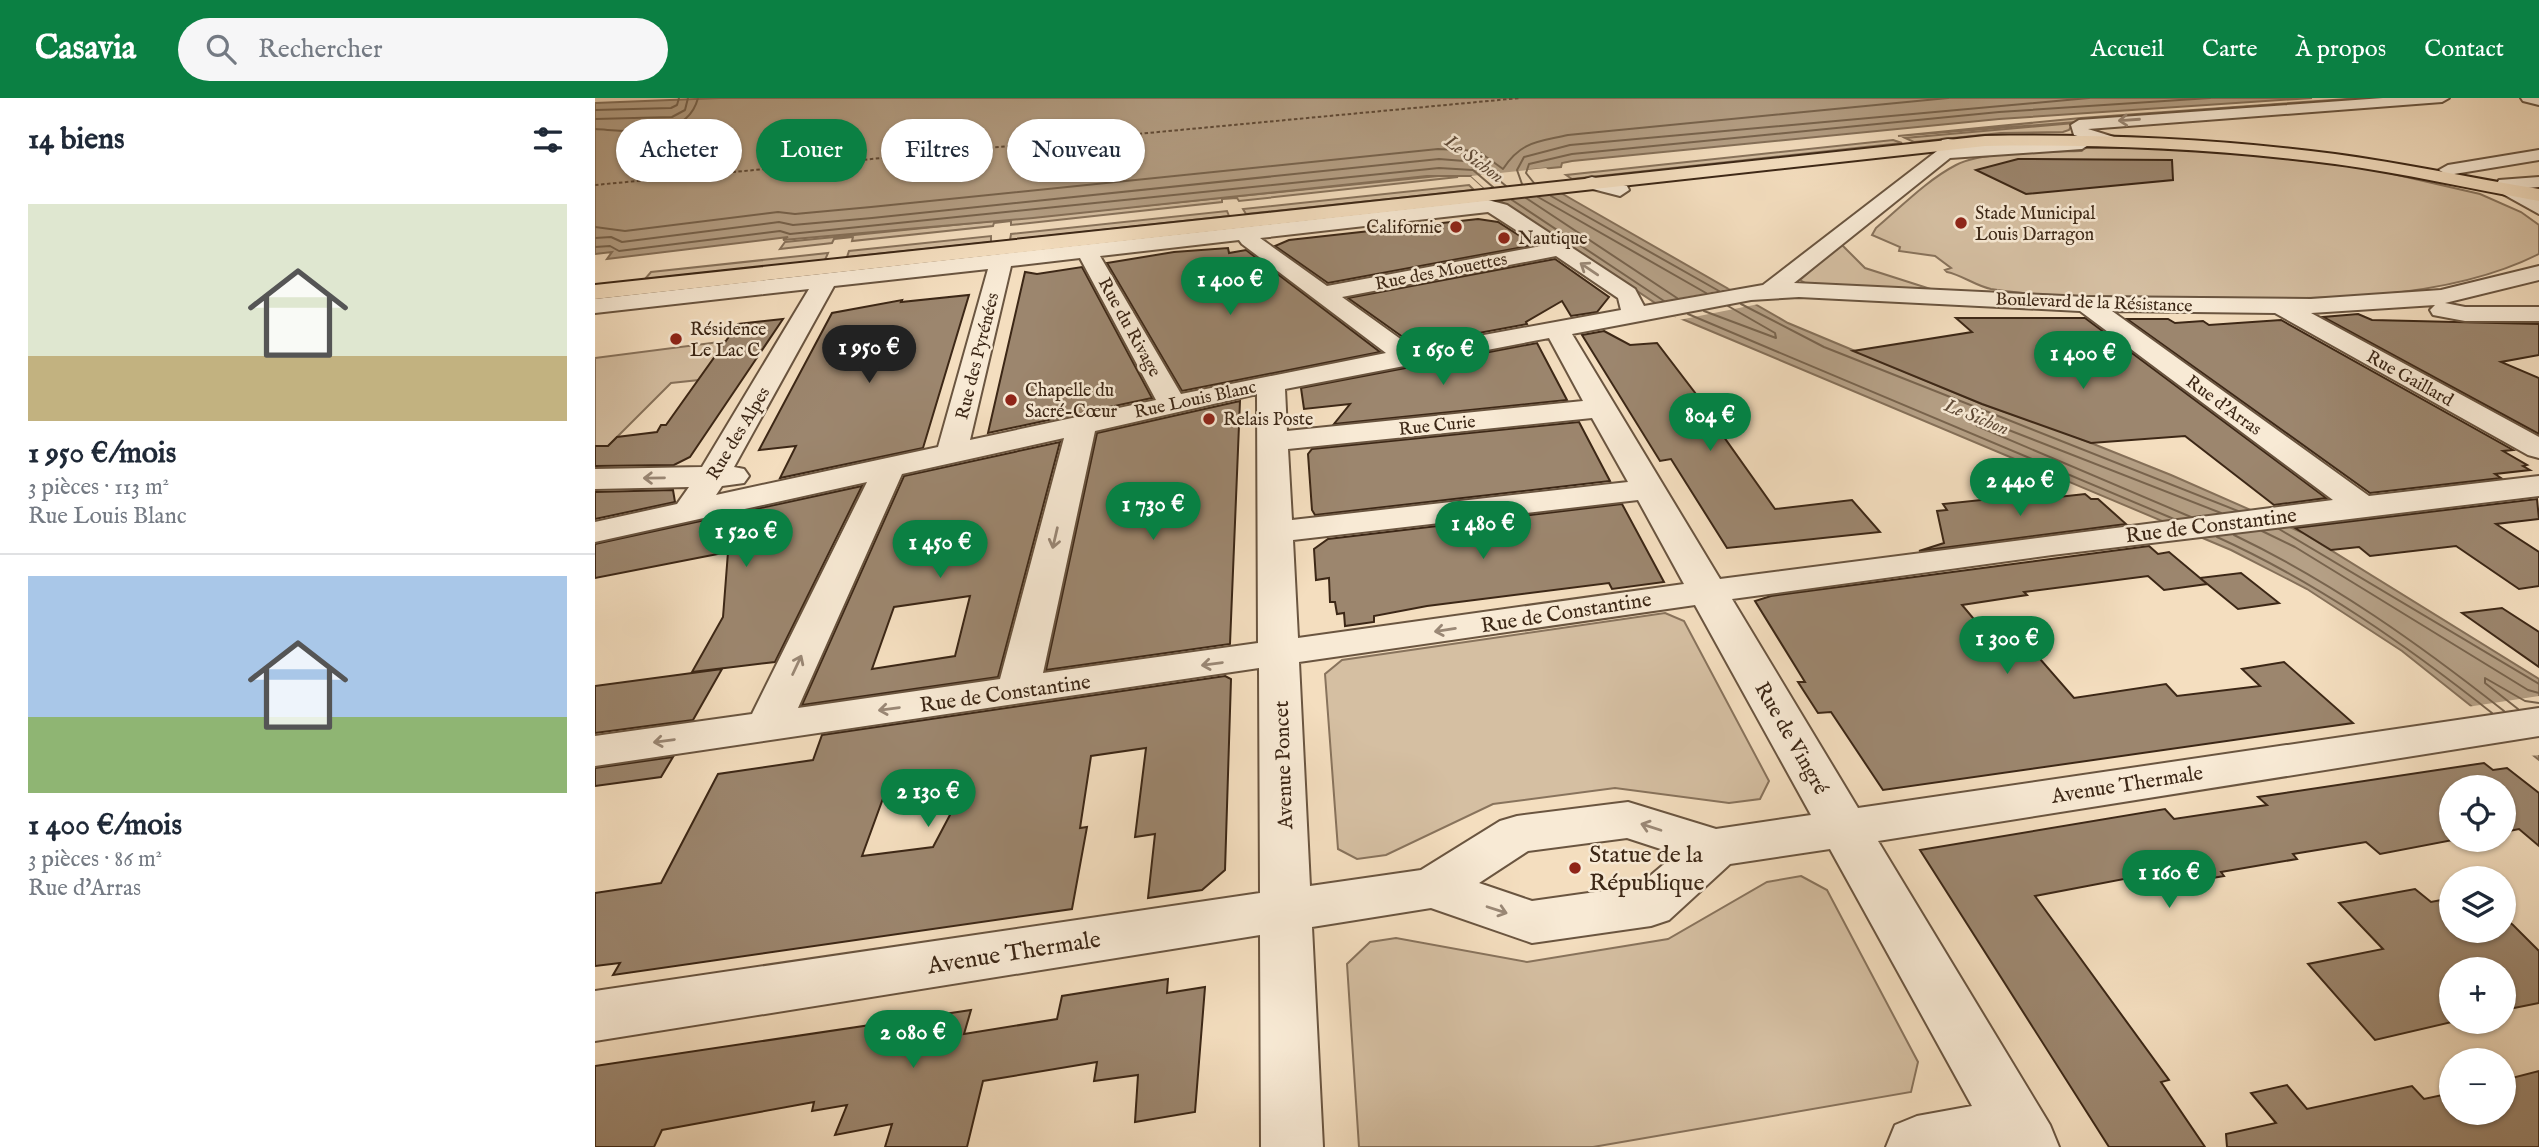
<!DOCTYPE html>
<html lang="fr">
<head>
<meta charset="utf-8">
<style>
	:root { --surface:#fff; --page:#f6f6f7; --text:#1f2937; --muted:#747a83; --line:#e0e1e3; --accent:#0b8043 }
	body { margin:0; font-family:"IM FELL English",serif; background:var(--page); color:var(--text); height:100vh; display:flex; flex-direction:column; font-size:26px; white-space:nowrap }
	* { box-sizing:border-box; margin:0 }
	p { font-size:23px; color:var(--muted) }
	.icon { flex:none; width:38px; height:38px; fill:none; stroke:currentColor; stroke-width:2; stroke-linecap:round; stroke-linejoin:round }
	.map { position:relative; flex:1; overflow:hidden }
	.sheet { display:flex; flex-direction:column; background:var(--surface); width:595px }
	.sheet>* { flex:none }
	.guide { position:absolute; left:21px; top:21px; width:665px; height:63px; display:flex; gap:14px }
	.controls { position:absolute; left:1844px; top:677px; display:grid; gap:14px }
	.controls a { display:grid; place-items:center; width:77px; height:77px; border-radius:50%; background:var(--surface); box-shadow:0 2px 5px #0004; font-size:35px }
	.price { position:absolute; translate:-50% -60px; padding:0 16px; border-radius:24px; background:var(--accent); color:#fff; font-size:23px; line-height:46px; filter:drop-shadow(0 2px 4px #0008) }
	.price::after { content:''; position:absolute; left:50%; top:42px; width:21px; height:16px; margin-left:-10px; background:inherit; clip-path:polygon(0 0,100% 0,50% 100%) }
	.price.active { background:#222; color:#fff }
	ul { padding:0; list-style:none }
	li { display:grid; align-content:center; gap:14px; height:371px; padding:0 28px }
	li+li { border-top:2px solid var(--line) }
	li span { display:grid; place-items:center; height:217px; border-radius:0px; color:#555 }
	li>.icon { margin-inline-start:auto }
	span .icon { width:126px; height:126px; fill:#fffc; stroke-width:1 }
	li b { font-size:30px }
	h2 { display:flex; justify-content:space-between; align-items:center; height:84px; padding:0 28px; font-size:30px }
	.pill { padding:0 24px; border-radius:32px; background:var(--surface); box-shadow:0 2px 5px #0004; font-size:24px; line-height:63px }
	.pill.active { background:var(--accent); color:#fff }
	header { display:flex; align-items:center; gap:42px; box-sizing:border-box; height:98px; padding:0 35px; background:var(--accent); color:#fff }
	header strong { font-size:33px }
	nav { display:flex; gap:38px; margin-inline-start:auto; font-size:24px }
	.search { width:490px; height:63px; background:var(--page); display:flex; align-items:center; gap:18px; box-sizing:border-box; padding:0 24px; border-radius:38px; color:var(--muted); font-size:26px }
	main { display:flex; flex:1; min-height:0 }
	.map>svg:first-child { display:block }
</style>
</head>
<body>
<header>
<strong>Casavia</strong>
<div class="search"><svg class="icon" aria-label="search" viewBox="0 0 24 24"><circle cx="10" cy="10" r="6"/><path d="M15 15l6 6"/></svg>Rechercher</div>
<nav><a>Accueil</a><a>Carte</a><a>À propos</a><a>Contact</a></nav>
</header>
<main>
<section class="sheet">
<h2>14 biens<svg class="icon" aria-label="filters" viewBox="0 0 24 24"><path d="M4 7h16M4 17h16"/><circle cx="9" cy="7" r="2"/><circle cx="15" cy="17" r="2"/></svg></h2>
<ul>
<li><span style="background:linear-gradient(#dfe7d0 70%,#c2b280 0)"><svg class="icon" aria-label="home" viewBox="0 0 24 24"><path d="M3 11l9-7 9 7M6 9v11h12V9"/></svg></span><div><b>1 950 €/mois</b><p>3 pièces · 113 m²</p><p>Rue Louis Blanc</p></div></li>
<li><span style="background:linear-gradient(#a9c7e8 65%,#8fb573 0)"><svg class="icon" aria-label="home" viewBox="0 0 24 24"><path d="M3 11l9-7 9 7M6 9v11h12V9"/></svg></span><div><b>1 400 €/mois</b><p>3 pièces · 86 m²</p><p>Rue d'Arras</p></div></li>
</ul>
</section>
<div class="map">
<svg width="1944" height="1049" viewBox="0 0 1944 1049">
	<rect width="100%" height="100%" fill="#f4debf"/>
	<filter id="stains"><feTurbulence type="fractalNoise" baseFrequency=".00286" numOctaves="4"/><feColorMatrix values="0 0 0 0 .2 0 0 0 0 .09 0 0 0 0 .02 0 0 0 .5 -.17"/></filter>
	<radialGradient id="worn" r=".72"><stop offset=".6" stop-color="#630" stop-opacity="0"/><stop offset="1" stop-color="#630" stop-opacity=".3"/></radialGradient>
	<!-- green -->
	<g fill="#d5bfa2" stroke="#88735c" stroke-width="2">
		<polygon points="1766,0 1786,0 1303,38 1486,20"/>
		<polygon points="1491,24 1478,25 1474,32 1468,34 1406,35 1319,44 1310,40"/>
		<polygon points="1298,42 1307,45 977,81 971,77"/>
		<path d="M1480,50H1597L1772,70L1885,96L1926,114L1944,127V156C1837,210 1689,200 1572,199C1514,198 1453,200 1396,191C1381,188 1367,177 1352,174L1350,172L1356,170L1340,158L1304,153L1305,149L1277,137L1281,130C1306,109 1332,82 1361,67C1387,53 1455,54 1485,53Z"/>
		<polygon points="853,77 863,79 644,103 642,100 627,101 627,104 416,127 416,123 399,125 398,128 257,143 258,139 239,141 237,145 185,151 190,144"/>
		<polygon points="874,87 879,92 651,116 648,111"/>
		<polygon points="632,113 634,118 415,142 416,136"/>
		<polygon points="396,138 396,144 252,159 254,153"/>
		<polygon points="1246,146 1270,170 1348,195 1212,186 1205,182"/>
		<polygon points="233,155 230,162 50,181 56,174"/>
		<polygon points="132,243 104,282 76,285 13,348 0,348 0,260"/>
		<polygon points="1070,515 1089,523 1174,683 1165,701 1134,705 1020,690 898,706 791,757 762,761 743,751 730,576 747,562"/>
		<polygon points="1206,778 1232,792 1323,964 1316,994 998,1049 764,1049 752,866 775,844 801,840 932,864 1073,841 1172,784"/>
	</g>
	<!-- water -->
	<polygon fill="#b5a086" stroke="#857059" stroke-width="2" points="125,0 1717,0 1404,21 977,63 967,65 966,69 935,72 959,91 1193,225 1387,306 1471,335 1576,377 1708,435 1944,581 1944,662 1807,553 1712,491 1636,452 1080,218 898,98 876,78 832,78 438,120 188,142 193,139 12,161 17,154 0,156 0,5"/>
	<!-- pier -->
	<g fill="#f4debf">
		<polygon points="951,70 955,73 943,74 961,88 898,98 876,78"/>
		<polygon points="1138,190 1164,206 1084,222 1060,205"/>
		<polygon points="1944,598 1944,657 1934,658 1872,609"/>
	</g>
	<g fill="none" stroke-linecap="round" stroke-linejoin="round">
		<!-- shore -->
		<g stroke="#78644e" stroke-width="2">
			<polyline points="0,12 76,10 82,7 84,0"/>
			<polyline points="0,21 77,19 90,12 93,0"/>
			<path d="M0,31C35,33 92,43 103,0"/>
			<polyline points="939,85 931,75 934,66 977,56 1404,14 1615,0"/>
			<polyline points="927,86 922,72 929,59 975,47 1494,0"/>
			<polyline points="956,98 1124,193"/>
			<polyline points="943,99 1111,195"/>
			<polyline points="931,100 1082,200"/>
			<polyline points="917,102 1069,203"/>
			<path d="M0,129L30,133L183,114L200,116L276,109L843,51L883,53L908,71C926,43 943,44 973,37L1353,0"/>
			<polyline points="0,140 16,139 27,144 184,124 198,127 277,120 844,61 882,64 911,88"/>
			<polyline points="0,149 15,148 24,153 185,133 195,136 844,70 878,72 898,89"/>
			<polyline points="1146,206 1229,249 1643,413"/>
			<polyline points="1109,213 1181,240 1180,235 1133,208"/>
			<polyline points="1093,216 1579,421"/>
			<polyline points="1596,419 1382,328 1380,324 1388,322 1626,415"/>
			<polyline points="1684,431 1944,586"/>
			<polyline points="1667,433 1700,449 1933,592 1944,595"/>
			<path d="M1639,437C1737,484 1824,546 1909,613"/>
			<path d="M1622,439C1723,485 1811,547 1897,615"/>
			<polyline points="1923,611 1890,585 1890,580 1930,603 1944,605"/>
		</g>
		<!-- ferry -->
		<polyline stroke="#604b38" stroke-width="2" stroke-dasharray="3.5 2.5" stroke-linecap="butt" points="0,87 925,0"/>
	</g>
	<!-- building -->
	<g fill="#9c866e" stroke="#3c2716" stroke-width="2" fill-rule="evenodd">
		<polygon points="1423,61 1577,62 1578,82 1431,96 1381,72"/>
		<polygon points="883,121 903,124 939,147 733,185 680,148 694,142"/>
		<polygon points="633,150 634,155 651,152 785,254 587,293 512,165 579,154"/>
		<polygon points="960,161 1014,199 1002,214 976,218 967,203 931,224 932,226 819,247 753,200"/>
		<polygon points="487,169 557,300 393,335 430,174 442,176"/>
		<polygon points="374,197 328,350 185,380 201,348 164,352 237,215 307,202 306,204"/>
		<polygon points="1763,216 1777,222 1944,226 1944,257 1906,264 1944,280 1944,336 1728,219"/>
		<polygon points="1361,220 1490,220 1731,400 1679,407 1590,338 1496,345 1387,306 1258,253 1377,234"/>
		<polygon points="188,221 95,359 79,367 0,368 0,348 13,348 22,339 62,334 66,327 71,327 143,226"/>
		<polygon points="1532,221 1573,221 1580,225 1608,223 1614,227 1686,222 1918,352 1908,353 1932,367 1928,368 1935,372 1900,376 1906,380 1775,395"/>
		<polygon points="1009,233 1035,247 1062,245 1133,338 1129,339 1180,411 1257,402 1285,434 1132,450 1076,361 1065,363 987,237"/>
		<polygon points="942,245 972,302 739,326 755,306 709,311 706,290"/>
		<polygon points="645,303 635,546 451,572 502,335"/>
		<polygon points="984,324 1015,383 720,417 717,412 713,356 717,351"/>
		<path d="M465,344L403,579L207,607L309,378ZM375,498L360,558L277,571L299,509Z"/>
		<polygon points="267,388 180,564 97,574 128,519 133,454 0,480 0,446"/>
		<polygon points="78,392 80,404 0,421 0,394"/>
		<polygon points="1445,396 1463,399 1490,396 1496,401 1503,401 1531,426 1324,453 1349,445 1342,413 1352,412 1348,406"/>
		<polygon points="1942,401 1944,421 1901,426 1944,454 1944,488 1924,491 1861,448 1775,458 1764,449 1736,452 1700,430"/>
		<polygon points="1027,406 1069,484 1017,491 1014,485 832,508 779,518 779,524 750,528 749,515 742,516 740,504 735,504 734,480 721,482 719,451 733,441"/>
		<polygon points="1554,448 1563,456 1574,454 1605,480 1646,475 1684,505 1643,511 1605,480 1612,486 1569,492 1553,478 1429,494 1432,497 1367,507 1409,557 1439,554 1479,600 1571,586 1582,598 1665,588 1647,571 1689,564 1758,625 1288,692 1236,614 1223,615 1203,584 1210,584 1160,503 1176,498"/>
		<polygon points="1907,510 1944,534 1944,569 1867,515"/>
		<polygon points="127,571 98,622 0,635 0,588"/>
		<path d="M630,578L636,581L630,772L607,792L553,800L560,736L540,739L551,650L496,658L485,730L492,729L477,811L18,877L25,865L0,868V795L66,785L123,676L218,662L227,637ZM374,681L338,749L267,758L290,695Z"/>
		<polygon points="78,659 66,679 0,688 0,670"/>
		<polygon points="1889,665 1898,672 1912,670 1944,695 1944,748 1924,731 1909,734 1909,690 1857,690 1858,742 1785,756 1771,744 1698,756 1702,761 1626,774 1629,778 1565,789 1555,776 1440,798 1574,982 1566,984 1610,1049 1514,1049 1325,752 1570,711 1579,721 1672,707 1663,699"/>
		<polygon points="1820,791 1836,804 1857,800 1857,833 1909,833 1909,820 1918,827 1944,853 1944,905 1909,912 1909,872 1857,872 1857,924 1780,942 1713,866 1788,851 1744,805"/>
		<polygon points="573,881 572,895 610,889 600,1014 540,1024 543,977 499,983 502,964 388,983 372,1049 290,1049 297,1026 240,1037 252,1007 217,1013 219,1004 67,1032 59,1049 0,1049 0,968 376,912 369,936 462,921 467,898"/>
		<polygon points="1944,973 1944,1049 1632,1049 1631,1036 1681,1025 1656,995 1692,987 1712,1011 1817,988 1829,1001 1857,995 1857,1015 1909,1015 1909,982"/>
	</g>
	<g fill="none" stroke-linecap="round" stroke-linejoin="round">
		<!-- minor casing -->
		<g stroke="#6a5540" stroke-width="4">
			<g id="minor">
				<polygon points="1788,0 1854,0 1847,4 1493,31 1519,39 1521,42 1513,47 1479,37 1476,27 1484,22"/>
				<polygon points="1926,0 1944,0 1944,7 1928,3"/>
				<path d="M1353,41L1359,42L1360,49L1487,41L1495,46L1487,51L1355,60L1199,185L1491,199L1716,201L1846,192L1944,168V182L1850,205L1870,209H1944V223H1870L1838,217L1835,212L1840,207L1716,215L1944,339V360L1933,357L1680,215L1517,213L1774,398L1944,378V398L1457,457L1137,501L1263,710L1944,610V638L1283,743L1455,1027L1464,1049H1291L1300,1027L1322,1018L1377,1008L1235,751L1135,766L1074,822L1056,828L937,845L836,810L717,829L728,1049H666L665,837L0,943V893L665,795L664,570L0,668V638L157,616L272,384L0,444V424L82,406L94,389L0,391V371L107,369L214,191L0,215V201L893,102L912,107L1040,191L1049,208L1168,187L1342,53L1347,42ZM893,114L946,148L732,188L665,140ZM644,142L647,146L791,255L586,296L505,158ZM961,158L1023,200L1026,212L818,250L747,199ZM485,160L561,302L375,342L416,168ZM393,171L343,349L121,397L127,388L149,385L154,378L149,371L139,369L239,188ZM1204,199L1485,213L1738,402L1125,481L977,236L1156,202ZM954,240L988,303L692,333L690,291ZM662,296L663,545L448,575L500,333ZM997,320L1033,384L697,422L693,351ZM469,340L405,581L203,610L307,376ZM1043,402L1089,486L703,540L698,442ZM1100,507L1216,717L1121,731L1033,704L922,718L905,723L826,772L715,788L704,564ZM1032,740L1081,756L1043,788L937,803L884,785L933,753Z"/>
				<polygon points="1944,52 1944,62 1853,77 1844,72 1853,67"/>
				<polygon points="997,79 1032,88 1034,92 1025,98 990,89 988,85 990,81"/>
				<polygon points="1944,79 1944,89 1922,91 1944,102 1944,116 1899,91 1904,82"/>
			</g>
		</g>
		<!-- major casing -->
		<g stroke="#3c2716" stroke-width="4">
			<path id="major" d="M1390,38C1507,36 1624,41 1740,56C1808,65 1876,80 1944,91V103C1876,91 1808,75 1740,66C1624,51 1507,46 1390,48L0,201V187Z"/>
		</g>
		<!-- minor -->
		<use href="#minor" fill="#f8ead5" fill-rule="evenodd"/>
		<!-- major -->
		<use href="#major" fill="#f4debf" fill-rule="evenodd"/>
	</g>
	<!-- one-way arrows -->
	<defs><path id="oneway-shaft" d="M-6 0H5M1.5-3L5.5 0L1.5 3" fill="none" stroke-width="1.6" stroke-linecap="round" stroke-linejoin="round" transform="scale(1.75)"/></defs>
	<g stroke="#9a8876">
		<use href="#oneway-shaft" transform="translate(1534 22) rotate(176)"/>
		<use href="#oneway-shaft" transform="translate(994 171) rotate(-146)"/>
		<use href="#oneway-shaft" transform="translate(59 380) rotate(179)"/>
		<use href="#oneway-shaft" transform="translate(460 440) rotate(103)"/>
		<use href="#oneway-shaft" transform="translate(850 532) rotate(171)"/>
		<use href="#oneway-shaft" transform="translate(617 566) rotate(172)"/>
		<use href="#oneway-shaft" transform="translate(202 567) rotate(-65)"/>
		<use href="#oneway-shaft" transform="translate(294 611) rotate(172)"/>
		<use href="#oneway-shaft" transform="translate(69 643) rotate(172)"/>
		<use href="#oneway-shaft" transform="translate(1056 729) rotate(-162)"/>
		<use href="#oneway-shaft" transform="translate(902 812) rotate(18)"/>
	</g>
	<!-- markers -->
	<g fill="#8f2418" stroke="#f8ead5" stroke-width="2.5">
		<circle cx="1366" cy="125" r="7"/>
		<circle cx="861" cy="129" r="7"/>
		<circle cx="909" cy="140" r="7"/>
		<circle cx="81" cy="241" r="7"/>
		<circle cx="416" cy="302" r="7"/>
		<circle cx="614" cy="321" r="7"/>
		<circle cx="980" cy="770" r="7"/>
	</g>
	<g text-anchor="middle" stroke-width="5" stroke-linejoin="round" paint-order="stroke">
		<!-- far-poi labels -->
		<g font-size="18" fill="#3c2716" stroke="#f8ead5" text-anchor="start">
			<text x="1380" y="121">Stade Municipal<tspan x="1380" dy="21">Louis Darragon</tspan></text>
			<text x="847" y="135" text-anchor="end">Californie</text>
			<text x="923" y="146">Nautique</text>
			<text x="95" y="237">Résidence<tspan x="95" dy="21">Le Lac C</tspan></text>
			<text x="430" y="298">Chapelle du<tspan x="430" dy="21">Sacré-Cœur</tspan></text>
			<text x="628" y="327">Relais Poste</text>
		</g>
		<!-- far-street labels -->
		<g font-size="18" fill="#3c2716" stroke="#f8ead5">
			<text transform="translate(846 173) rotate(-11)" y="6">Rue des Mouettes</text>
			<text transform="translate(1499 204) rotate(2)" y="6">Boulevard de la Résistance</text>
			<text transform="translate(535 229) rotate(61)" y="6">Rue du Rivage</text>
			<text transform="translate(382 258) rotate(-76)" y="6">Rue des Pyrénées</text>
			<text transform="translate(1815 280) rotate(29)" y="6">Rue Gaillard</text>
			<text transform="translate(600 301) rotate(-12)" y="6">Rue Louis Blanc</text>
			<text transform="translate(1629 307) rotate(36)" y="6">Rue d'Arras</text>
			<text transform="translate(842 327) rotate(-6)" y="6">Rue Curie</text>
			<text transform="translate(143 335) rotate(-59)" y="6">Rue des Alpes</text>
		</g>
		<!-- far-water labels -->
		<g font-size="19" font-style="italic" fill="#604b38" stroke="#f8ead5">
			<text transform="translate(880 60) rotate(36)" y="7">Le Sichon</text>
			<text transform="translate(1382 318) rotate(22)" y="7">Le Sichon</text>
		</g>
		<!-- street labels -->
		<g font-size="21" fill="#3c2716" stroke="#f8ead5">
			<text transform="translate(1616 427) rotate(-7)" y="7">Rue de Constantine</text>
			<text transform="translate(971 514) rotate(-9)" y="7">Rue de Constantine</text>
			<text transform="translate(410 595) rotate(-8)" y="7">Rue de Constantine</text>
			<text transform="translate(1197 640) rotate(60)" y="7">Rue de Vingré</text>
			<text transform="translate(688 667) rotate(-92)" y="7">Avenue Poncet</text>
			<text transform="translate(1532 686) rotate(-9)" y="7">Avenue Thermale</text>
		</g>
		<!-- near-poi labels -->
		<g font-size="24" fill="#3c2716" stroke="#f8ead5" text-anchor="start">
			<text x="994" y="764">Statue de la<tspan x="994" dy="28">République</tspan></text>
		</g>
		<!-- near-street labels -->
		<g font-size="24" fill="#3c2716" stroke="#f8ead5">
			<text transform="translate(419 854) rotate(-9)" y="8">Avenue Thermale</text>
		</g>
	</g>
	<rect width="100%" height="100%" filter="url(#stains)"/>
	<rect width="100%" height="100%" fill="url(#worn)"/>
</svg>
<div class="controls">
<a><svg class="icon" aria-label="locate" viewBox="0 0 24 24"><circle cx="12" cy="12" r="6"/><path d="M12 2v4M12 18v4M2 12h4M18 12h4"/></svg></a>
<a><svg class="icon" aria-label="layers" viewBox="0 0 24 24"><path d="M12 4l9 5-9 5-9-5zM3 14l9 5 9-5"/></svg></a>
<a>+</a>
<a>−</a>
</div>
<b class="price" style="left:635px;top:219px">1 400 €</b>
<b class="price active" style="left:274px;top:287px">1 950 €</b>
<b class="price" style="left:848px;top:289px">1 650 €</b>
<b class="price" style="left:1488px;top:293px">1 400 €</b>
<b class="price" style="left:1115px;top:355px">804 €</b>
<b class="price" style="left:1425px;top:420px">2 440 €</b>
<b class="price" style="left:558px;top:444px">1 730 €</b>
<b class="price" style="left:888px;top:463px">1 480 €</b>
<b class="price" style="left:151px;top:471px">1 520 €</b>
<b class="price" style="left:345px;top:482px">1 450 €</b>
<b class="price" style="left:1412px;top:578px">1 300 €</b>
<b class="price" style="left:333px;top:731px">2 130 €</b>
<b class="price" style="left:1574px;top:812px">1 160 €</b>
<b class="price" style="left:318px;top:972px">2 080 €</b>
<div class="guide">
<a class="pill">Acheter</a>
<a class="pill active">Louer</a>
<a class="pill">Filtres</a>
<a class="pill">Nouveau</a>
</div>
</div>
</main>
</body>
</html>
